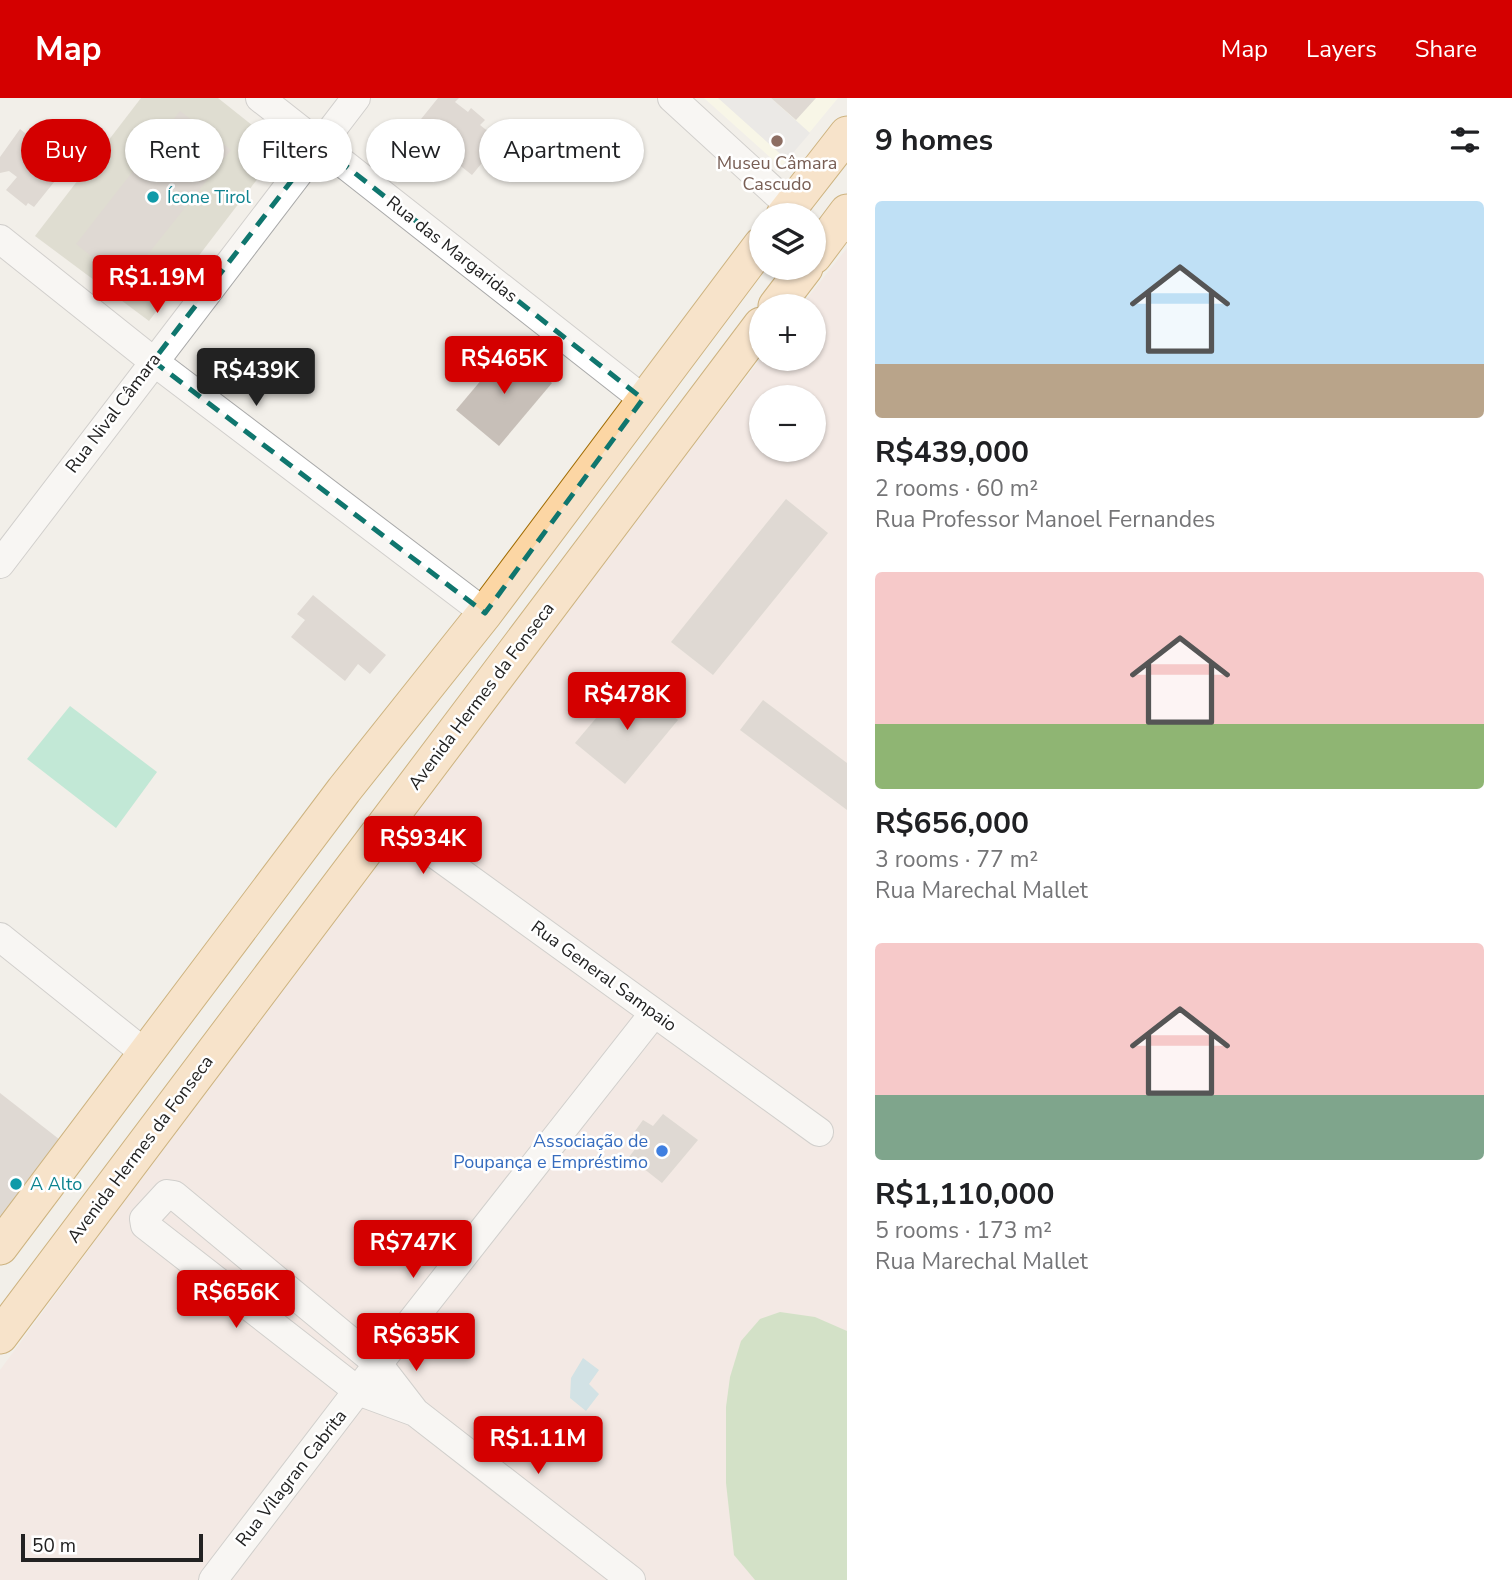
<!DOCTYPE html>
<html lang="en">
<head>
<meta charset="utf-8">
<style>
	:root { --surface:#fff; --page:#f6f6f6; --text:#202124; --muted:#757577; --accent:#d40000 }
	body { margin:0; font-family:"Nunito Sans",sans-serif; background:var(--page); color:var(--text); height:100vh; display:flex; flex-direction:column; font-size:26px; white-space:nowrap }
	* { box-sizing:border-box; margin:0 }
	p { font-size:23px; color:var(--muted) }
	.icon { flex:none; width:38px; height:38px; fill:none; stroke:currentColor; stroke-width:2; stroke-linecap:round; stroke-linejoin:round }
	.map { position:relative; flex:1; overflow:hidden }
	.panel { display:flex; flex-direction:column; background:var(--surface); width:665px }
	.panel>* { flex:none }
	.top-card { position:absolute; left:21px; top:21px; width:665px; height:63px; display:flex; gap:14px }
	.tools { position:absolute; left:749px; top:105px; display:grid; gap:14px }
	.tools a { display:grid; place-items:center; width:77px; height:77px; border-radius:50%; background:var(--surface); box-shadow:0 2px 5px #0004; font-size:35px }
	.scale { position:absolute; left:21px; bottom:18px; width:182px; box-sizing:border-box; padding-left:7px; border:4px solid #222; border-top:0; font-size:19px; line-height:24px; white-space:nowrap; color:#222; -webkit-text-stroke:5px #fff; paint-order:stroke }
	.price { position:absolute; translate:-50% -60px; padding:0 16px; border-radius:7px; background:var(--accent); color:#fff; font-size:23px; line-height:46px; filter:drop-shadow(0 2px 4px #0008) }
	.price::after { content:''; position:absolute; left:50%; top:42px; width:21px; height:16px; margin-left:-10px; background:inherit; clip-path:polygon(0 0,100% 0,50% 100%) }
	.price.current { background:#222; color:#fff }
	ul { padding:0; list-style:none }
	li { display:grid; align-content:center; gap:14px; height:371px; padding:0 28px }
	li span { display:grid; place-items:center; height:217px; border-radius:7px; color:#555 }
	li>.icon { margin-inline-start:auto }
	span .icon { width:126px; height:126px; fill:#fffc; stroke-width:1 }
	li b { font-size:30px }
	h2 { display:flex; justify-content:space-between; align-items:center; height:84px; padding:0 28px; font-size:30px }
	.tag { padding:0 24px; border-radius:32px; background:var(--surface); box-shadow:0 2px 5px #0004; font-size:24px; line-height:63px }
	.tag.current { background:var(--accent); color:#fff }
	header { display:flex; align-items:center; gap:42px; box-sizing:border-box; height:98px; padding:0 35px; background:var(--accent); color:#fff }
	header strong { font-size:33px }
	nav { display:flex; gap:38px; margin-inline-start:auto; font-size:24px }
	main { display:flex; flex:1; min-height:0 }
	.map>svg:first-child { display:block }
</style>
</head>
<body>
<header>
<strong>Map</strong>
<nav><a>Map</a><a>Layers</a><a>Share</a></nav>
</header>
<main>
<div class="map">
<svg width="847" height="1482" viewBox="0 0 847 1482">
	<rect width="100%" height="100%" fill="#f2efe9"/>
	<!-- education -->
	<polygon fill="#ffffe5" points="704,0 838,0 781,69"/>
	<!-- military -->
	<path fill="#f3e3dd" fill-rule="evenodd" d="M847,150V1482H0V1272L423,698L761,260L814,261V208H801ZM761,299H814V352H761Z"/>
	<!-- construction -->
	<polygon fill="#c7c7b4" points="141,0 218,0 281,50 149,223 35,138"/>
	<!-- forest -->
	<polygon fill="#add19e" points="780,1214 815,1219 847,1233 847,1482 755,1482 734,1457 726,1385 726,1309 730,1279 741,1243 760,1221"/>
	<!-- pitch -->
	<polygon fill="#88e0be" points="70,608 157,674 116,730 27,661"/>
	<!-- parking -->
	<polygon fill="#e2e2e2" points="718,0 771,0 810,35 787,62"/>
	<!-- water -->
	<polygon fill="#aad3df" points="583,1260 599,1272 589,1286 599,1296 586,1313 570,1300 571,1280"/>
	<!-- building -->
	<g fill="#c7bfb8">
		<polygon points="438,0 459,0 455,4 468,14 471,10 485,22 480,27 500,43 472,77 453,62 448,68 409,36"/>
		<polygon points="771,0 816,0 796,22"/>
		<polygon points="180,13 231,52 125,185 76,146"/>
		<polygon points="20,31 41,48 33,58 43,65 51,56 67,68 34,109 28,105 26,108 6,92 17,79 9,73 0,75 0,59"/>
		<polygon points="509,249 552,285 499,348 456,312"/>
		<polygon points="786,401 828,435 713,577 671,544"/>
		<polygon points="313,497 386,557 370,576 358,566 345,583 291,539 305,522 297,516"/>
		<polygon points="629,581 678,622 625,686 575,645"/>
		<polygon points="763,602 847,665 847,712 740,632"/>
		<polygon points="0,995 64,1045 0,1128"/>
		<polygon points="663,1016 698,1042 662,1085 629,1059 639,1046 630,1040 643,1022 653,1028"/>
	</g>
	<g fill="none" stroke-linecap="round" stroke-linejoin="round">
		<!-- minor casing -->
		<g stroke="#a9a9a9" stroke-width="30">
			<g id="minor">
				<polyline points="260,0 643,301"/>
				<polyline points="672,0 791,109"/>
				<polyline points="0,141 153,263 485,515"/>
				<polyline points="0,466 356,0"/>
				<polyline points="388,722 819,1034"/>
				<polyline points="0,839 146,956"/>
				<polyline points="415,1314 358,1293 145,1127 144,1121 167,1096 174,1097 378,1266 415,1314 631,1482"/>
				<polyline points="213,1482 378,1266 654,915"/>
			</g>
		</g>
		<!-- major casing -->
		<g stroke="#a06b00" stroke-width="37">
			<g id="major">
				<polyline points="784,117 847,36"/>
				<polyline points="814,158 847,114"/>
				<polyline points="776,208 805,170"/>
				<polyline points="0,1149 344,692 485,515 761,147"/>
				<polyline points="0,1238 761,227"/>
			</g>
		</g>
		<!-- minor -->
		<use href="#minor" stroke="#fff" stroke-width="28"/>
		<!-- major -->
		<use href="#major" stroke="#fcd6a4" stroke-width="35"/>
	</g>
	<!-- marked area -->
	<path d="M0 0H847V1482H0ZM319,47L643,301L485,515L153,263Z" fill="#f2efe9" fill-opacity=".55" fill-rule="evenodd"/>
	<path fill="none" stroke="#0f766e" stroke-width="5" stroke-dasharray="14 9" stroke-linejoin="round" d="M319,47L643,301L485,515L153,263Z"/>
	<!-- markers -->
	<circle fill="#8d6e63" stroke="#fff" stroke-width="2.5" cx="777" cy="43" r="7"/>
	<g fill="#0f9aa8" stroke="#fff" stroke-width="2.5">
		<circle cx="153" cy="99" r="7"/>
		<circle cx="16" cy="1086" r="7"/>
	</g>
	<circle fill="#3f7fe0" stroke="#fff" stroke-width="2.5" cx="662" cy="1053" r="7"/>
	<g text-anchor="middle" stroke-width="5" stroke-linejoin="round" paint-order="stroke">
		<!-- education labels -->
		<g font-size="18" fill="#785e54" stroke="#fff">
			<text x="777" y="71">Museu Câmara<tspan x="777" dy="21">Cascudo</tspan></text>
		</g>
		<!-- culture labels -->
		<g font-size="18" fill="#0d838f" stroke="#fff" text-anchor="start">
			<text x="167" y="105">Ícone Tirol</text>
			<text x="30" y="1092">A Alto</text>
		</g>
		<!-- street labels -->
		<g font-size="18" fill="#222" stroke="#fff">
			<text transform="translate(452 151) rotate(38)" y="6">Rua das Margaridas</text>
			<text transform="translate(113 315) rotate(-53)" y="6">Rua Nival Câmara</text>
			<text transform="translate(481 598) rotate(-53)" y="6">Avenida Hermes da Fonseca</text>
			<text transform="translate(604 878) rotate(36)" y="6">Rua General Sampaio</text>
			<text transform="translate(140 1051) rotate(-53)" y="6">Avenida Hermes da Fonseca</text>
			<text transform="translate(291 1380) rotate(-52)" y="6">Rua Vilagran Cabrita</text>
		</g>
		<!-- shop labels -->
		<g font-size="18" fill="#366cbe" stroke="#fff" text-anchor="end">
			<text x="648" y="1049">Associação de<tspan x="648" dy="21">Poupança e Empréstimo</tspan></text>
		</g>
	</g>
</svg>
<div class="tools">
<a><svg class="icon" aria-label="layers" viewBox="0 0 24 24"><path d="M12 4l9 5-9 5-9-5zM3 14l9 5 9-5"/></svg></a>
<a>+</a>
<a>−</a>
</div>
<div class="scale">50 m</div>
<b class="price" style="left:157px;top:217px">R$1.19M</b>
<b class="price" style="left:504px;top:298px">R$465K</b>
<b class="price current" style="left:256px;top:310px">R$439K</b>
<b class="price" style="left:627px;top:634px">R$478K</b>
<b class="price" style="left:423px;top:778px">R$934K</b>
<b class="price" style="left:413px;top:1182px">R$747K</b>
<b class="price" style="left:236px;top:1232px">R$656K</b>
<b class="price" style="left:416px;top:1275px">R$635K</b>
<b class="price" style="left:538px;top:1378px">R$1.11M</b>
<div class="top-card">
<a class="tag current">Buy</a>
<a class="tag">Rent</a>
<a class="tag">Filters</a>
<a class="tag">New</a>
<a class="tag">Apartment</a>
</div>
</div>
<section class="panel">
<h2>9 homes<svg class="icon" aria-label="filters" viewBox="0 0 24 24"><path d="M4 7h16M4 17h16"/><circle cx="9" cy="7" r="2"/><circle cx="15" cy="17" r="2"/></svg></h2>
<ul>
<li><span style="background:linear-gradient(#bfe0f5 75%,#b9a48a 0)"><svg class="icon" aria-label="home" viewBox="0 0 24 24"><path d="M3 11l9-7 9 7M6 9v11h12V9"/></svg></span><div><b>R$439,000</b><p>2 rooms · 60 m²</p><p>Rua Professor Manoel Fernandes</p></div></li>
<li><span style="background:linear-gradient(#f6c9c9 70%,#8fb573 0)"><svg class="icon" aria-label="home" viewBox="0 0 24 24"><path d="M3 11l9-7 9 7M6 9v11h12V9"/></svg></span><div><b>R$656,000</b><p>3 rooms · 77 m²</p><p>Rua Marechal Mallet</p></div></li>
<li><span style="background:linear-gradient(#f6c9c9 70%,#7fa58c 0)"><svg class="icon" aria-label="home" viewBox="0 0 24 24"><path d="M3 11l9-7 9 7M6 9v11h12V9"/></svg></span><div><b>R$1,110,000</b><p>5 rooms · 173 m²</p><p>Rua Marechal Mallet</p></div></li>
</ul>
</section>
</main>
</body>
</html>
